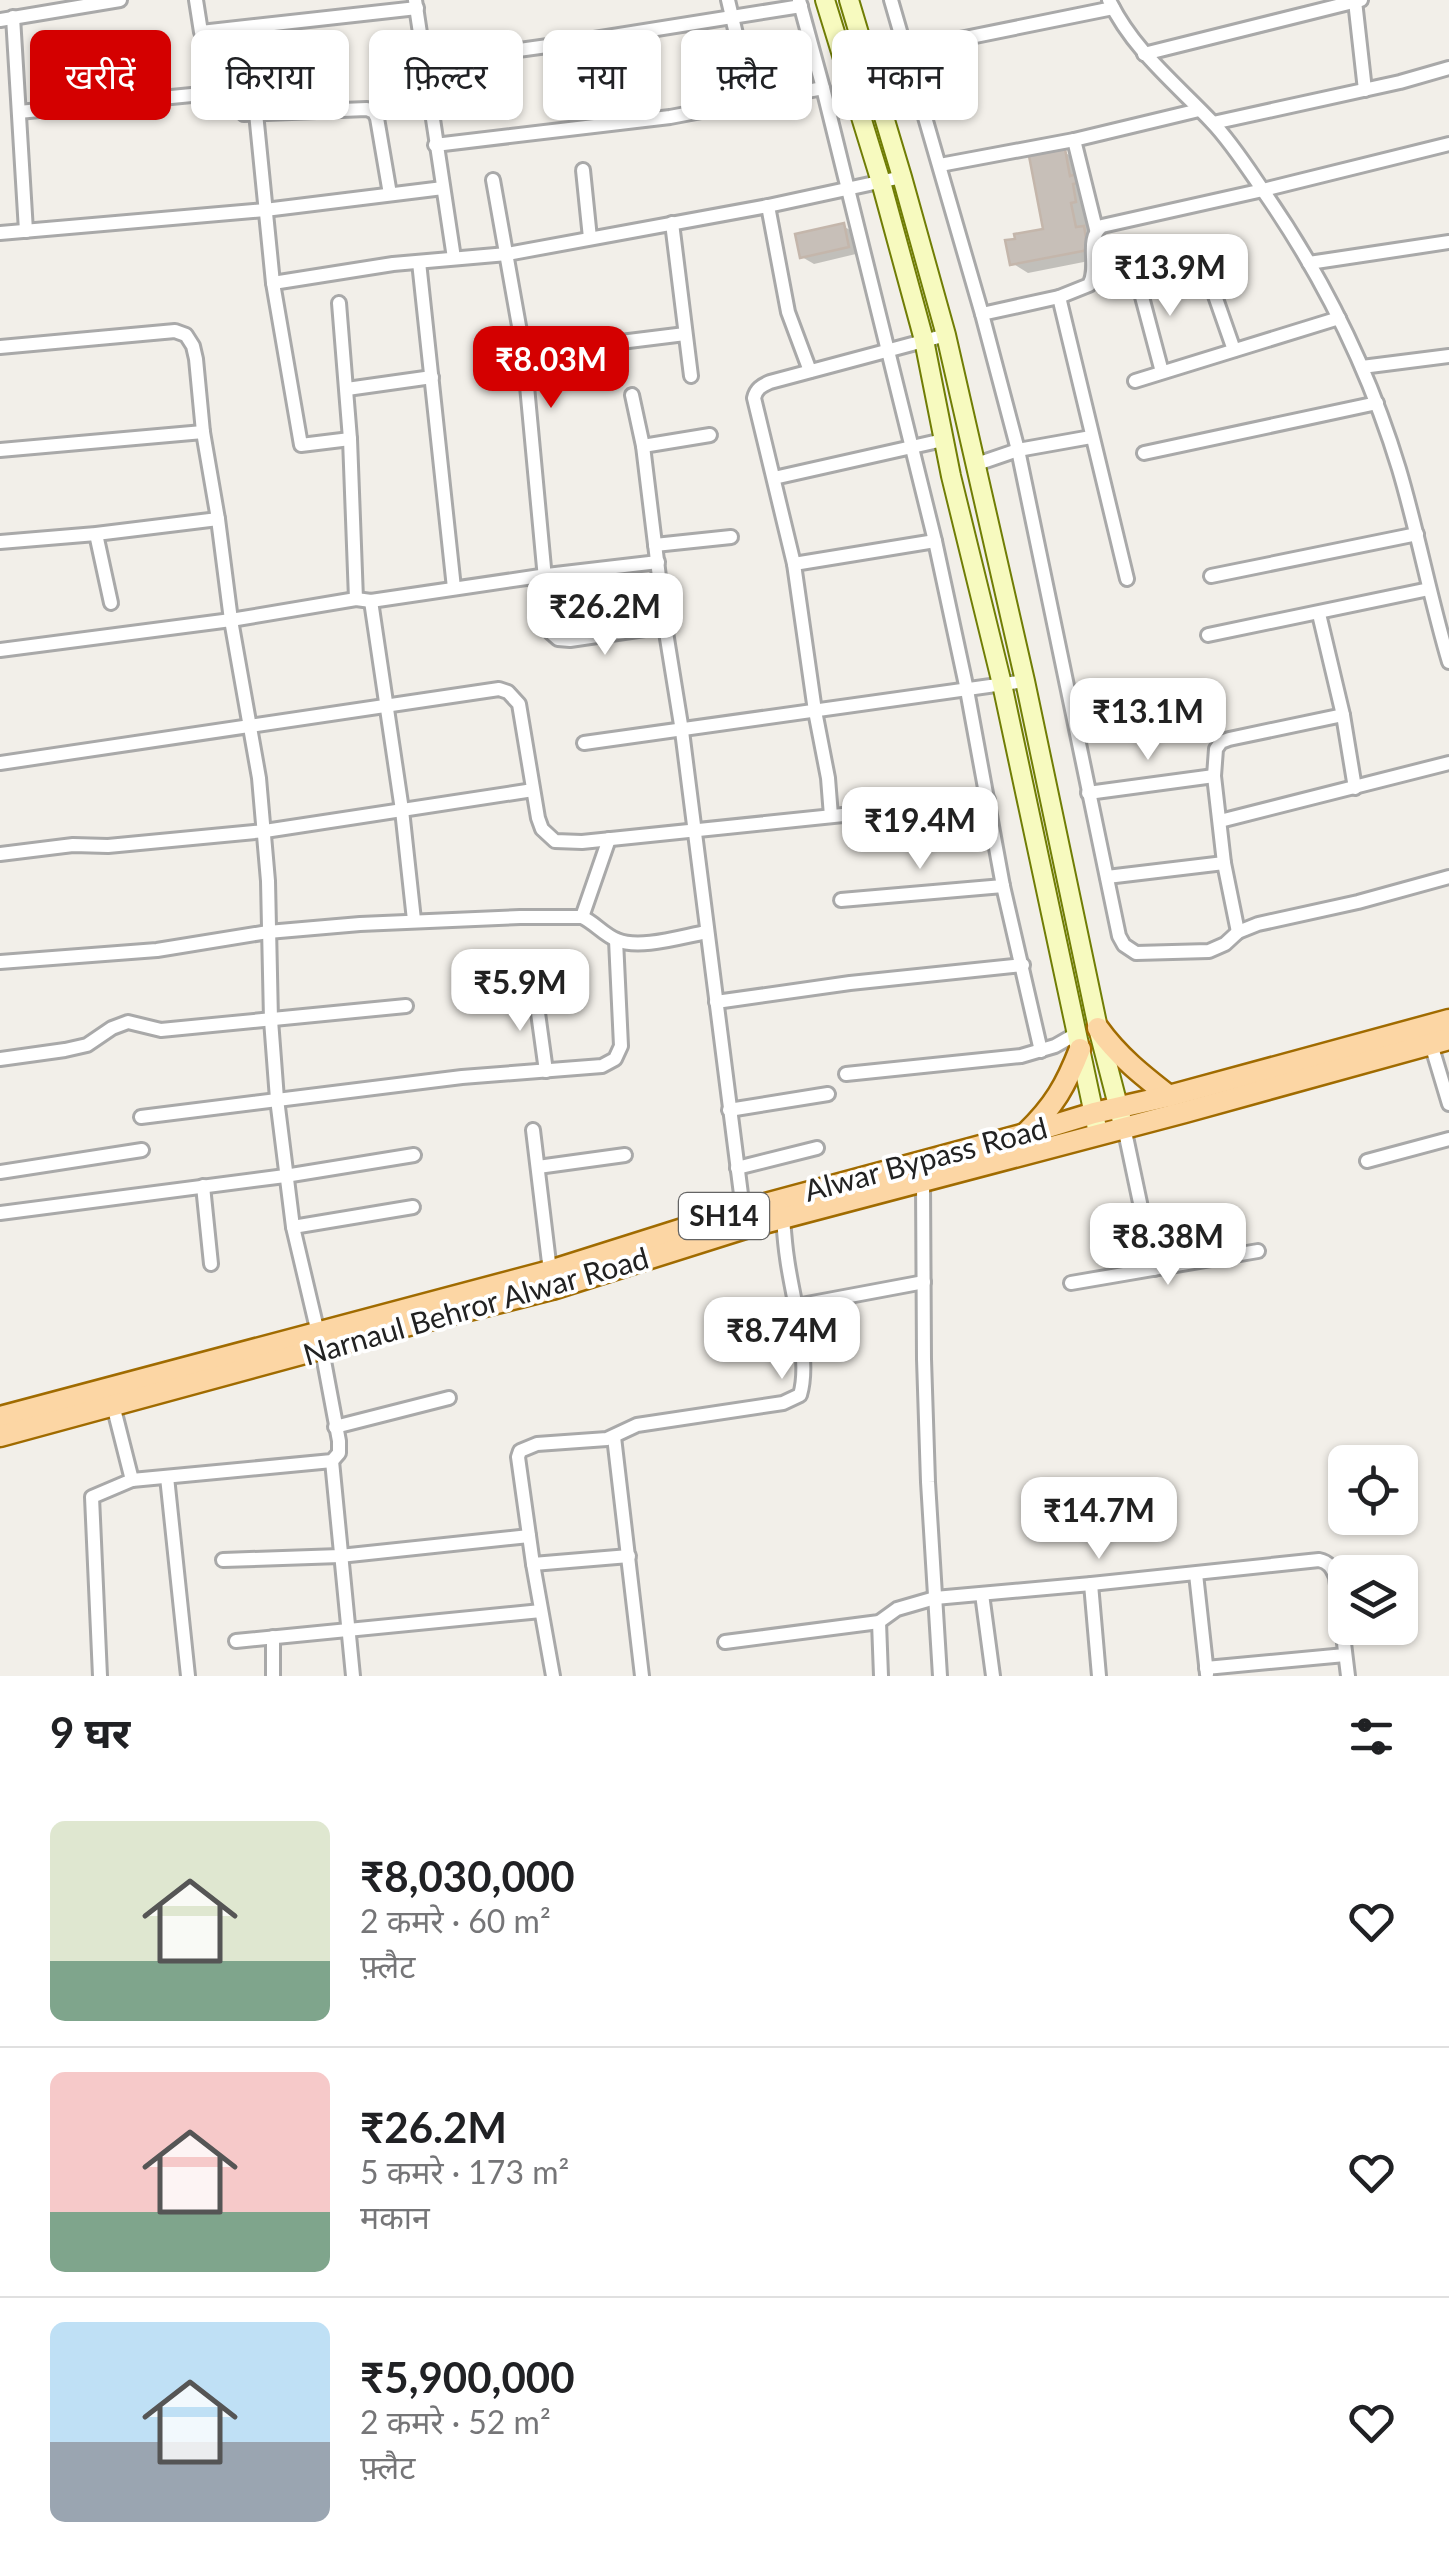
<!DOCTYPE html>
<html lang="hi">
<head>
<meta charset="utf-8">
<style>
	:root { --surface:#fff; --page:#f6f6f6; --text:#202124; --muted:#757577; --line:#e0e0e0; --accent:#d40000 }
	body { margin:0; font-family:Lato,"Noto Sans Devanagari",sans-serif; background:var(--page); color:var(--text); height:100vh; display:flex; flex-direction:column; font-size:38px; white-space:nowrap }
	* { box-sizing:border-box; margin:0 }
	p { font-size:32px; color:var(--muted) }
	.icon { flex:none; width:55px; height:55px; fill:none; stroke:currentColor; stroke-width:2; stroke-linecap:round; stroke-linejoin:round }
	.map { position:relative; height:1676px; overflow:hidden }
	.drawer { display:flex; flex-direction:column; background:var(--surface); flex:1 }
	.drawer>* { flex:none }
	.banner { position:absolute; left:30px; top:30px; width:1390px; height:90px; display:flex; gap:20px }
	.buttons { position:absolute; left:1328px; top:1445px; display:grid; gap:20px }
	.buttons a { display:grid; place-items:center; width:90px; height:90px; border-radius:15px; background:var(--surface); box-shadow:0 2px 8px #0004; font-size:50px }
	.price { position:absolute; translate:-50% -85px; padding:0 22px; border-radius:20px; background:#fff; color:#222; font-size:32px; line-height:65px; filter:drop-shadow(0 2px 5px #0008) }
	.price::after { content:''; position:absolute; left:50%; top:60px; width:30px; height:22px; margin-left:-15px; background:inherit; clip-path:polygon(0 0,100% 0,50% 100%) }
	.price.selected { background:var(--accent); color:#fff }
	ul { padding:0; list-style:none }
	li { display:flex; align-items:center; gap:30px; height:250px; padding:0 50px }
	li+li { border-top:2px solid var(--line) }
	li span { display:grid; place-items:center; flex:none; width:280px; height:200px; border-radius:15px; color:#555 }
	li>.icon { margin-inline-start:auto }
	span .icon { width:120px; height:120px; fill:#fffc; stroke-width:1 }
	li b { font-size:42px }
	h2 { display:flex; justify-content:space-between; align-items:center; height:120px; padding:0 50px; font-size:42px }
	.chip { padding:0 35px; border-radius:15px; background:var(--surface); box-shadow:0 2px 8px #0004; font-size:35px; line-height:90px }
	.chip.selected { background:var(--accent); color:#fff }
	.map>svg:first-child { display:block }
</style>
</head>
<body>
<div class="map">
<svg width="1449" height="1676" viewBox="0 0 1449 1676">
	<rect width="100%" height="100%" fill="#f2efe9"/>
	<!-- shadow -->
	<g fill="#0003">
		<polygon points="1064,152 1081,162 1085,182 1093,186 1094,191 1088,192 1104,258 1028,273 1012,263 1046,231"/>
		<polygon points="843,226 855,233 860,253 814,264 802,257"/>
	</g>
	<!-- building -->
	<g fill="#c7bfb8" stroke="#c4b6ab" stroke-width="2.5">
		<polygon points="1065,149 1070,176 1076,174 1078,183 1073,184 1076,202 1071,203 1076,227 1084,226 1088,250 1010,265 1005,240 1015,239 1014,234 1043,229 1029,156"/>
		<polygon points="844,223 849,247 800,258 795,234"/>
	</g>
	<g fill="none" stroke-linecap="round" stroke-linejoin="round">
		<!-- street casing -->
		<g stroke="#a9a9a9" stroke-width="18">
			<g id="street">
				<polyline points="196,0 201,32 417,8"/>
				<polyline points="415,0 454,258"/>
				<polyline points="728,0 752,102"/>
				<polyline points="799,0 823,88 935,541 967,690 1003,886 1041,1051"/>
				<polyline points="891,0 982,314 1018,450 1119,936 1124,945 1136,953 1209,951 1225,944 1238,932 1258,924 1358,902 1449,877"/>
				<path d="M1109,0C1133,50 1175,83 1212,122C1231,142 1247,167 1262,189C1322,275 1369,370 1399,469C1418,533 1430,598 1449,662"/>
				<polyline points="1355,1 1365,90"/>
				<polyline points="13,17 26,231"/>
				<polyline points="0,20 120,0"/>
				<polyline points="906,50 1113,8"/>
				<polyline points="1144,54 1361,0"/>
				<polyline points="380,64 426,63 569,43 801,6"/>
				<polyline points="19,112 212,93 236,99 244,114 367,109 374,112 377,118 390,194"/>
				<polyline points="256,113 273,283 301,445 350,439"/>
				<polyline points="1213,123 1400,82 1449,68"/>
				<polyline points="1074,140 1096,229"/>
				<polyline points="435,145 670,117 823,88"/>
				<polyline points="940,165 1074,140 1199,110"/>
				<polyline points="583,170 590,238"/>
				<polyline points="493,180 524,354 550,632 558,639 570,640 665,626"/>
				<polyline points="768,206 788,312 810,371"/>
				<polyline points="672,223 691,376"/>
				<polyline points="0,233 265,210 443,188"/>
				<polyline points="419,262 454,588"/>
				<polyline points="1309,263 1449,242"/>
				<polyline points="1206,270 1234,350"/>
				<polyline points="1137,278 1162,372"/>
				<polyline points="273,283 393,264 507,254 768,206 902,177"/>
				<polyline points="1059,297 1127,579"/>
				<polyline points="339,303 350,439 356,599"/>
				<path d="M982,314L1059,297L1089,285C1100,266 1084,240 1102,226L1263,190L1449,144"/>
				<polyline points="0,347 175,331 186,335 193,346 196,359 203,432 218,519 231,620 259,778 268,881 271,1020 277,1099 293,1227 318,1333"/>
				<polyline points="524,354 685,334"/>
				<polyline points="1362,367 1449,356"/>
				<polyline points="1135,381 1339,318"/>
				<polyline points="347,389 432,377"/>
				<polyline points="632,395 643,446 665,626 682,731 743,1210"/>
				<polyline points="643,446 710,435"/>
				<polyline points="0,450 203,432"/>
				<polyline points="1144,453 1377,403"/>
				<polyline points="974,465 1018,450 1091,437"/>
				<polyline points="774,478 943,440"/>
				<polyline points="96,534 111,603"/>
				<polyline points="0,542 96,534 218,519"/>
				<polyline points="655,545 731,537"/>
				<polyline points="794,564 935,541"/>
				<polyline points="1211,576 1417,534"/>
				<polyline points="371,601 402,810 414,920"/>
				<polyline points="1319,614 1343,715 1355,788"/>
				<polyline points="1208,635 1429,589"/>
				<polyline points="0,650 231,620 356,599 371,601 547,575 658,562"/>
				<polyline points="584,743 1025,681"/>
				<polyline points="0,763 499,689 508,692 519,704 538,818 542,829 555,841 582,842 988,800"/>
				<polyline points="1088,793 1214,776"/>
				<path d="M831,816L828,778L815,711L794,564L754,398C756,389 761,386 770,382L946,335"/>
				<polyline points="1220,821 1449,763"/>
				<polyline points="0,854 73,845 108,846 265,831 533,790"/>
				<polyline points="1107,877 1224,863"/>
				<polyline points="841,900 1003,886"/>
				<polyline points="582,917 609,839"/>
				<polyline points="1238,932 1224,863 1214,776 1216,749 1221,742 1229,739 1343,715"/>
				<path d="M0,962L157,950L268,932L360,924L520,917H582C595,923 604,935 617,940C640,950 683,936 707,932"/>
				<polyline points="535,991 546,1071"/>
				<polyline points="716,1002 850,983 1023,965"/>
				<polyline points="1431,1044 1449,1104"/>
				<polyline points="0,1059 65,1050 87,1045 112,1028 128,1022 161,1030 406,1006"/>
				<polyline points="846,1074 1021,1056 1055,1046 1076,1034"/>
				<polyline points="729,1110 828,1094"/>
				<polyline points="141,1117 462,1077 602,1066 615,1059 621,1046 616,940"/>
				<polyline points="1124,1127 1154,1269"/>
				<polyline points="533,1130 550,1271"/>
				<polyline points="1367,1161 1449,1139"/>
				<polyline points="538,1167 625,1155"/>
				<polyline points="737,1168 817,1148"/>
				<polyline points="0,1172 142,1150"/>
				<polyline points="923,1181 924,1359 928,1482 940,1676"/>
				<polyline points="203,1186 211,1264"/>
				<polyline points="0,1213 285,1176 414,1155"/>
				<polyline points="293,1227 413,1207"/>
				<polyline points="1071,1283 1258,1251"/>
				<polyline points="796,1306 924,1282"/>
				<polyline points="335,1427 449,1398"/>
				<polyline points="614,1437 642,1676"/>
				<polyline points="332,1461 353,1676"/>
				<polyline points="167,1477 188,1676"/>
				<polyline points="132,1480 332,1461 339,1453 339,1441 322,1350"/>
				<polyline points="223,1560 340,1556 529,1536"/>
				<polyline points="533,1564 629,1556"/>
				<polyline points="1196,1574 1207,1674"/>
				<polyline points="1091,1584 1099,1676"/>
				<polyline points="982,1594 993,1676"/>
				<polyline points="879,1622 881,1676"/>
				<polyline points="236,1641 541,1611"/>
				<path d="M725,1642L879,1622L897,1609L935,1598L1091,1584L1319,1560C1329,1562 1332,1568 1336,1577L1348,1676"/>
				<polyline points="1206,1668 1345,1655"/>
				<polyline points="100,1676 92,1497 132,1480 113,1405"/>
				<polyline points="273,1676 273,1637"/>
				<path d="M553,1676L533,1564L518,1457L520,1451L537,1444L607,1439L637,1425L783,1403L800,1395C811,1358 792,1297 787,1258C785,1245 784,1231 783,1218"/>
			</g>
		</g>
		<!-- secondary casing -->
		<g stroke="#707d05" stroke-width="22">
			<g id="secondary">
				<polyline points="825,0 881,182 924,340 951,476 1002,684 1098,1133"/>
				<polyline points="849,0 902,177 946,335 1025,681 1098,1028 1122,1121"/>
			</g>
		</g>
		<!-- primary casing -->
		<g stroke="#a06b00" stroke-width="25">
			<g id="primary">
				<path d="M1098,1028C1118,1056 1142,1075 1169,1096"/>
				<path d="M1026,1133C1054,1106 1066,1085 1080,1049"/>
				<polyline points="0,1417 550,1271 743,1210 1025,1134 1094,1113 1169,1096 1449,1020"/>
				<polyline points="0,1436 397,1328 552,1289 745,1228 1185,1112 1449,1039"/>
			</g>
		</g>
		<!-- street -->
		<use href="#street" stroke="#fff" stroke-width="12"/>
		<!-- secondary -->
		<use href="#secondary" stroke="#f7fabf" stroke-width="18"/>
		<!-- primary -->
		<use href="#primary" stroke="#fcd6a4" stroke-width="20"/>
	</g>
	<g text-anchor="middle" stroke-width="8" stroke-linejoin="round" paint-order="stroke">
		<!-- shield labels -->
		<rect fill="#fff" stroke="#646464" stroke-width="2.5" x="679" y="1193" width="90" height="46" rx="8"/>
		<g font-size="28" font-weight="bold" fill="#222">
			<text x="724" y="1226">SH14</text>
		</g>
		<!-- street labels -->
		<g font-size="30" fill="#222" stroke="#fff">
			<text transform="translate(926 1160) rotate(-15)" y="10">Alwar Bypass Road</text>
			<text transform="translate(476 1307) rotate(-16)" y="10">Narnaul Behror Alwar Road</text>
		</g>
	</g>
</svg>
<div class="buttons">
<a><svg class="icon" aria-label="locate" viewBox="0 0 24 24"><circle cx="12" cy="12" r="6"/><path d="M12 2v4M12 18v4M2 12h4M18 12h4"/></svg></a>
<a><svg class="icon" aria-label="layers" viewBox="0 0 24 24"><path d="M12 4l9 5-9 5-9-5zM3 14l9 5 9-5"/></svg></a>
</div>
<b class="price" style="left:1170px;top:319px">₹13.9M</b>
<b class="price selected" style="left:551px;top:411px">₹8.03M</b>
<b class="price" style="left:605px;top:658px">₹26.2M</b>
<b class="price" style="left:1148px;top:763px">₹13.1M</b>
<b class="price" style="left:920px;top:872px">₹19.4M</b>
<b class="price" style="left:520px;top:1034px">₹5.9M</b>
<b class="price" style="left:1168px;top:1288px">₹8.38M</b>
<b class="price" style="left:782px;top:1382px">₹8.74M</b>
<b class="price" style="left:1099px;top:1562px">₹14.7M</b>
<div class="banner">
<a class="chip selected">खरीदें</a>
<a class="chip">किराया</a>
<a class="chip">फ़िल्टर</a>
<a class="chip">नया</a>
<a class="chip">फ़्लैट</a>
<a class="chip">मकान</a>
</div>
</div>
<section class="drawer">
<h2>9 घर<svg class="icon" aria-label="filters" viewBox="0 0 24 24"><path d="M4 7h16M4 17h16"/><circle cx="9" cy="7" r="2"/><circle cx="15" cy="17" r="2"/></svg></h2>
<ul>
<li><span style="background:linear-gradient(#dfe7d0 70%,#7fa58c 0)"><svg class="icon" aria-label="home" viewBox="0 0 24 24"><path d="M3 11l9-7 9 7M6 9v11h12V9"/></svg></span><div><b>₹8,030,000</b><p>2 कमरे · 60 m²</p><p>फ़्लैट</p></div><svg class="icon" aria-label="heart" viewBox="0 0 24 24"><path d="M12 20l-8-8c-3-5 5-10 8-4 3-6 11-1 8 4z"/></svg></li>
<li><span style="background:linear-gradient(#f6c9c9 70%,#7fa58c 0)"><svg class="icon" aria-label="home" viewBox="0 0 24 24"><path d="M3 11l9-7 9 7M6 9v11h12V9"/></svg></span><div><b>₹26.2M</b><p>5 कमरे · 173 m²</p><p>मकान</p></div><svg class="icon" aria-label="heart" viewBox="0 0 24 24"><path d="M12 20l-8-8c-3-5 5-10 8-4 3-6 11-1 8 4z"/></svg></li>
<li><span style="background:linear-gradient(#bfe0f5 60%,#9aa5b1 0)"><svg class="icon" aria-label="home" viewBox="0 0 24 24"><path d="M3 11l9-7 9 7M6 9v11h12V9"/></svg></span><div><b>₹5,900,000</b><p>2 कमरे · 52 m²</p><p>फ़्लैट</p></div><svg class="icon" aria-label="heart" viewBox="0 0 24 24"><path d="M12 20l-8-8c-3-5 5-10 8-4 3-6 11-1 8 4z"/></svg></li>
</ul>
</section>
</body>
</html>
